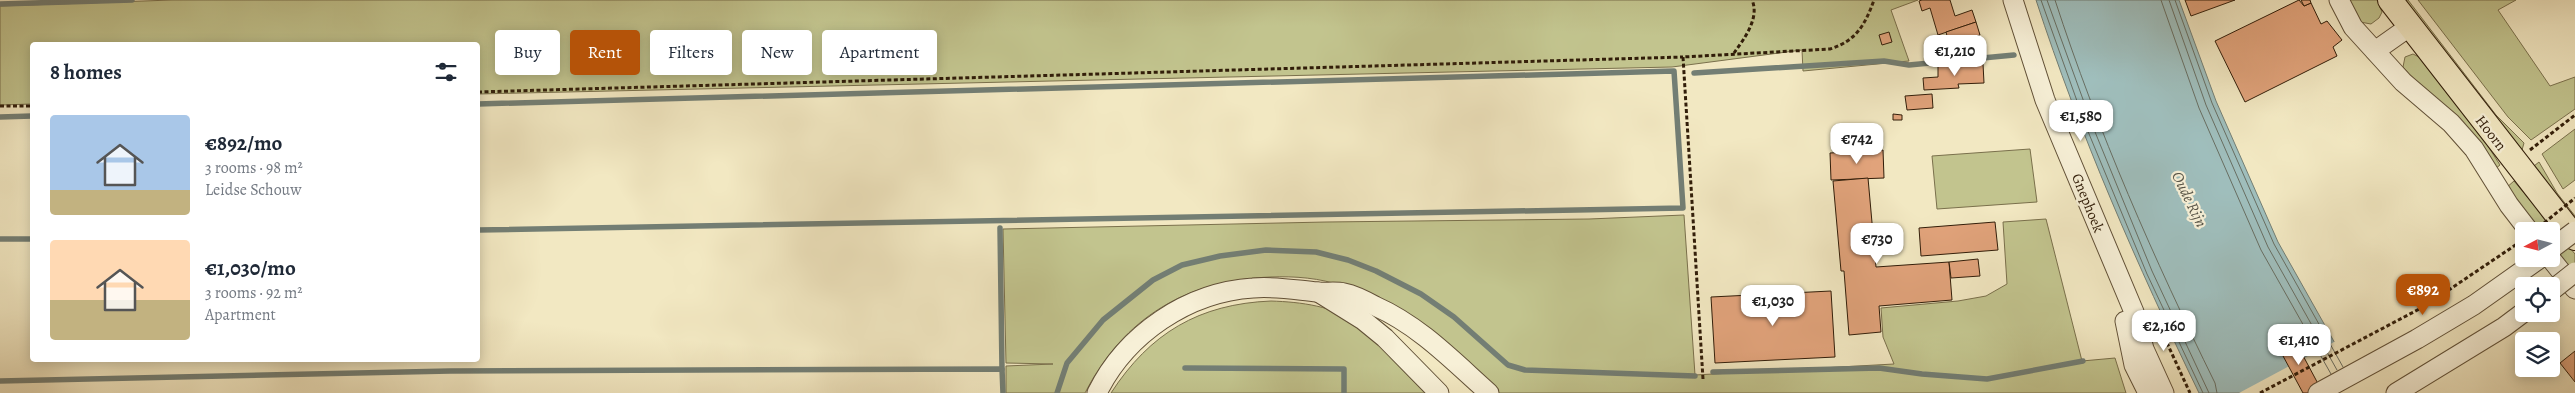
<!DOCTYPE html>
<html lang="en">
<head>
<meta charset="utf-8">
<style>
	:root { --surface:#fff; --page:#f6f6f7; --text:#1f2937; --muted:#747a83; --accent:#b45309 }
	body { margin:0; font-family:Alegreya,serif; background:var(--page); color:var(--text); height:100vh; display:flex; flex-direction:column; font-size:19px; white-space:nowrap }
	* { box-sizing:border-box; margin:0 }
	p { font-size:16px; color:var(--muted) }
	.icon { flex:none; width:28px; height:28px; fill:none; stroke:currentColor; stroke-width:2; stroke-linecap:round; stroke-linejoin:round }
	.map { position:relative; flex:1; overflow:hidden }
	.panel { position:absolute; left:30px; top:42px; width:450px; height:320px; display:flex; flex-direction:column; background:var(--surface); border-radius:5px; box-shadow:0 2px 12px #0003 }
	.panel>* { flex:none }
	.top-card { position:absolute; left:495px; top:30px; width:475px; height:45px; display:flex; gap:10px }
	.needle { width:32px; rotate:263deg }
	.controls { position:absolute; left:2515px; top:222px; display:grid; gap:10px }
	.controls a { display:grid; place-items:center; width:45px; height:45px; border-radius:5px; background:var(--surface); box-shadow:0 2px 12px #0003; font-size:25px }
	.price { position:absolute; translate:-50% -42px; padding:0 11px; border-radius:10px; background:#fff; color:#222; font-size:16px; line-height:32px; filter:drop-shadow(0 1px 2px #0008) }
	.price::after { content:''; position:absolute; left:50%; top:30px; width:15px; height:11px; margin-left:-8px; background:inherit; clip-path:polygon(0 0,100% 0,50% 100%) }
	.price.on { background:var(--accent); color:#fff }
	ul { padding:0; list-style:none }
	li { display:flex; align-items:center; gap:15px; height:125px; padding:0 20px }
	li span { display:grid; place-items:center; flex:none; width:140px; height:100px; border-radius:5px; color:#555 }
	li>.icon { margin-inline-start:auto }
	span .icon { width:60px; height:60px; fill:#fffc; stroke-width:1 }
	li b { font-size:21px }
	h2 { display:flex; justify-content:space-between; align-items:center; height:60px; padding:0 20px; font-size:21px }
	.chip { padding:0 18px; border-radius:5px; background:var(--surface); box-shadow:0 2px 12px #0003; font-size:18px; line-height:45px }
	.chip.on { background:var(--accent); color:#fff }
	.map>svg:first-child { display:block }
</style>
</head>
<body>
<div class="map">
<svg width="2575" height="393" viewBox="0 0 2575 393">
	<rect width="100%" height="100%" fill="#f2e8c2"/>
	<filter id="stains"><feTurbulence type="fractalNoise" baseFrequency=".004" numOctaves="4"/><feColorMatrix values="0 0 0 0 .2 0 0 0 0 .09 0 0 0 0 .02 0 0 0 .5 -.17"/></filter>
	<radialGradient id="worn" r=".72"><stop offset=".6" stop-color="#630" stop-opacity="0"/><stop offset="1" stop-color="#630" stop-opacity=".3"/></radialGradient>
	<!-- green -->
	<g fill="#c2c48e" stroke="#7a704c">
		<polygon points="172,0 1918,0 1891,10 1909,61 1803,71 1802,50 1672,67 478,94 478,45 32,45 32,104 0,105 0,6"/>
		<polygon points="2348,0 2377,0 2382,12 2379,18 2371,24 2360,22"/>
		<polygon points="2401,0 2408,0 2496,115 2524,143 2522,150"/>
		<polygon points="2418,0 2516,0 2498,10 2550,86 2575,77 2575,109 2531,140 2508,117"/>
		<polygon points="2413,54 2419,57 2486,143 2500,165 2495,169 2403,67 2405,57"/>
		<polygon points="2575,129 2575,180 2563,189 2542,154"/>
		<polygon points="2030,149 2037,202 1937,209 1932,156"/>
		<polygon points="2539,162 2557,193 2575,216 2575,222 2534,166"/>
		<polygon points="2514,181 2575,254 2575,278 2551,248 2551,231 2538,231 2506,188"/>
		<path d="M1684,215L1695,375L1894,364L1883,337L1881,308L1958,301L1986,296L2007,284L2003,222L2046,219L2082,361L2115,358L2126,393H1499C1482,378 1466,361 1448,347C1429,332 1403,321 1382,309C1369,302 1356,292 1342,286C1321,278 1294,276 1271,277C1187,280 1124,317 1085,393H1006V366L1053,364L1006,363L1003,229L1326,222L1589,219Z"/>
		<path d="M1271,301C1301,302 1334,306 1359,324C1385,344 1408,371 1431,393H1111C1150,333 1199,304 1271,301Z"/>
	</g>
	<!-- water -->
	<path fill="#9fbebc" stroke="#737e74" d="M2036,0H2179L2216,101L2278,242L2363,393H2199C2137,265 2080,135 2036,0Z"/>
	<!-- pier -->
	<polygon fill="#f2e8c2" points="2336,341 2365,393 2239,393"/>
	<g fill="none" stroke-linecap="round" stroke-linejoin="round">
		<!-- shore -->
		<g stroke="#686e62" stroke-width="1">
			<polyline points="2041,0 2087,129 2147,274 2203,393"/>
			<polyline points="2047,0 2093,127 2152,271 2209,393"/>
			<path d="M2055,0C2098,132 2154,259 2215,383L2217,393"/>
			<polyline points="2161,0 2199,108 2261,250 2331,374"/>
			<polyline points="2169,0 2206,105 2268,247 2337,370"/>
			<polyline points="2175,0 2212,103 2274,244 2343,367"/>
		</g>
		<!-- stream -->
		<g stroke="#737e74" stroke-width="5.5">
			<polyline points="0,4 132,0"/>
			<polyline points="1694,73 1884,61 1909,65 2014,55"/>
			<polyline points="478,104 1674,71 1683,208 478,230"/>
			<polyline points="0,117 32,116"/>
			<polyline points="1000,228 1002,369"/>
			<polyline points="0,239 32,239"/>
			<polyline points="1185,368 1344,369 1344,393"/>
			<polyline points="1713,372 1879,368 1922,374 1987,379 2083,361"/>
			<polyline points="0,381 450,371 1002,369 1003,393"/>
			<polyline points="1057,393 1067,363 1103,320 1153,280 1182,265 1220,256 1266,250 1316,252 1348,260 1376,271 1421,294 1454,317 1508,365 1525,370 1695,376"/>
		</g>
	</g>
	<!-- building -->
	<g fill="#e1a37b" stroke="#311d09">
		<polygon points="1922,0 1950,0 1955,16 1972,10 1976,22 1938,35 1930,8 1922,11 1919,1"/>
		<polygon points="2185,0 2235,0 2191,16"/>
		<polygon points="2299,0 2304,6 2311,3 2321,24 2327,21 2342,40 2333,47 2337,56 2245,102 2215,41"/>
		<polygon points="2301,0 2310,0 2311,3 2304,6"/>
		<polygon points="1976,22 1980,35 1963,40 1965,47 1971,45 1972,55 1951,58 1948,52 1951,51 1946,32"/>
		<polygon points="1889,32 1892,42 1882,45 1879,35"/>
		<polygon points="1983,64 1984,83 1958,84 1959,88 1924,90 1923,78 1938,77 1938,66"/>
		<polygon points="1932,94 1933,108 1907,110 1905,96"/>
		<polygon points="1893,114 1902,115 1902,120 1893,120"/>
		<polygon points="1883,150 1884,178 1831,180 1830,153"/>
		<polygon points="1868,178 1876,267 1949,262 1952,300 1879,306 1881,332 1849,335 1844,271 1841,271 1833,181"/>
		<polygon points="1995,222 1998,250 1921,256 1919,228"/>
		<polygon points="1978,259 1980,276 1951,278 1949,262"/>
		<polygon points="1831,291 1835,357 1715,363 1711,297"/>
		<polygon points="2292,335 2323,393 2303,393 2276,343"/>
		<polygon points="2575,351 2575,382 2560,363"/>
	</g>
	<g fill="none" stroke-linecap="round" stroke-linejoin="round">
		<!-- minor casing -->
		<g stroke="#615037" stroke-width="21">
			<g id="minor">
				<polyline points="2013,0 2045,100 2134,312 2144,349 2164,393"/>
				<polyline points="2339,0 2353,27 2403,82 2451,123 2474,149 2509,205 2529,231"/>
				<polyline points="2375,51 2409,27"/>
				<polyline points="2551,259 2575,289"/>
				<polyline points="1318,292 1363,320 1385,338 1439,393"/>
				<polyline points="2125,321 2134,365 2148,393"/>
				<path d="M1097,393C1126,334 1188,292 1253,288C1275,286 1296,290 1317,292C1326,293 1335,291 1344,293C1354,295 1366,301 1375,306C1420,326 1453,361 1489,393"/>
				<polyline points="2318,393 2417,339 2474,305 2539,259"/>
				<polyline points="2396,393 2504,327 2524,312"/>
			</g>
		</g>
		<!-- major casing -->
		<g stroke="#311d09" stroke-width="26">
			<polyline id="major" points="2390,0 2575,238"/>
		</g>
		<!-- path -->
		<g stroke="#311d09" stroke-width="3" stroke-dasharray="4 2.5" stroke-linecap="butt">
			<path d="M1734,53C1744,39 1760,18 1752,0"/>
			<polyline points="478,92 1683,57"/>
			<polyline points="0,106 32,106"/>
			<polyline points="2530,150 2575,115"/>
			<polyline points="2156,319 2190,393"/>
			<path d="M1703,379L1683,57L1830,49C1856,41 1865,25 1874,0"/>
			<polyline points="2260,393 2425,306 2517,244"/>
		</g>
		<!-- minor -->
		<use href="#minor" stroke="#f7f0d7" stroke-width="19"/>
		<!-- major -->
		<use href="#major" stroke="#f2e8c2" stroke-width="24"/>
		<!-- minor-bridge casing -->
		<g stroke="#615037" stroke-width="21" stroke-linecap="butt">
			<g id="minor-bridge">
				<polyline points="2551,249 2575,231"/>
				<polyline points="2551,291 2575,272"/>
			</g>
		</g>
		<!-- path-bridge -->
		<polyline stroke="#311d09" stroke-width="3" stroke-dasharray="4 2.5" stroke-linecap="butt" points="2534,231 2575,198"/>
		<!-- minor-bridge -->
		<use href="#minor-bridge" stroke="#f7f0d7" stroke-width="19"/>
	</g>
	<g text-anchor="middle" stroke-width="4.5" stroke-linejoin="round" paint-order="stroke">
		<!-- street labels -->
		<g font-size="15" fill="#311d09" stroke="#f7f0d7">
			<text transform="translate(2491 133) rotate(52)" y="5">Hoorn</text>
			<text transform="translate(2088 203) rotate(68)" y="5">Gnephoek</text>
		</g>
		<!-- water labels -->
		<g font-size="16" font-style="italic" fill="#585548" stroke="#f7f0d7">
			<text transform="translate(2190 199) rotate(64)" y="6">Oude Rijn</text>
		</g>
	</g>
	<rect width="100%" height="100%" filter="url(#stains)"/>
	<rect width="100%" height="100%" fill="url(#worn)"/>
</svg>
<div class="controls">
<a><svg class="needle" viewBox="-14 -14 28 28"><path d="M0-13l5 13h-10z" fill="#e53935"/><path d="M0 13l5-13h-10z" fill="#747a83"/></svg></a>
<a><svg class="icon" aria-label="locate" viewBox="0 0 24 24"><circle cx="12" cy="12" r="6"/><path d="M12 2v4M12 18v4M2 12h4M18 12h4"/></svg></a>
<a><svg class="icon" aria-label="layers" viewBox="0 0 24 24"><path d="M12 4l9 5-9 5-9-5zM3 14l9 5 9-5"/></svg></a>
</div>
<b class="price" style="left:1955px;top:77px">€1,210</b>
<b class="price" style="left:2081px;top:142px">€1,580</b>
<b class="price" style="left:1857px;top:165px">€742</b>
<b class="price" style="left:1877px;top:265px">€730</b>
<b class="price on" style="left:2423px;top:316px">€892</b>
<b class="price" style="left:1773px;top:327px">€1,030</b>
<b class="price" style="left:2164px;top:352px">€2,160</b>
<b class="price" style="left:2299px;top:366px">€1,410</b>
<div class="top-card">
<a class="chip">Buy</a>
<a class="chip on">Rent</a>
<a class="chip">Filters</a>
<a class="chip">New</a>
<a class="chip">Apartment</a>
</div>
<section class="panel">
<h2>8 homes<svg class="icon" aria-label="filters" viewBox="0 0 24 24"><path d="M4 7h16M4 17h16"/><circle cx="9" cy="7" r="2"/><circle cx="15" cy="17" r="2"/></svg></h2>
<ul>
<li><span style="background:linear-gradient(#a9c7e8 75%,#c2b280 0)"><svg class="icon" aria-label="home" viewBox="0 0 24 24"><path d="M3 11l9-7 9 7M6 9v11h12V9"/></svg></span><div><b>€892/mo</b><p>3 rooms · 98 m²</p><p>Leidse Schouw</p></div></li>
<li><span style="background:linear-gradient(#ffd9b3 60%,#c2b280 0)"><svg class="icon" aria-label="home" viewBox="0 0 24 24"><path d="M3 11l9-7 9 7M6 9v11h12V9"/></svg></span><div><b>€1,030/mo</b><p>3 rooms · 92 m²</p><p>Apartment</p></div></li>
</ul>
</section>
</div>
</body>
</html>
